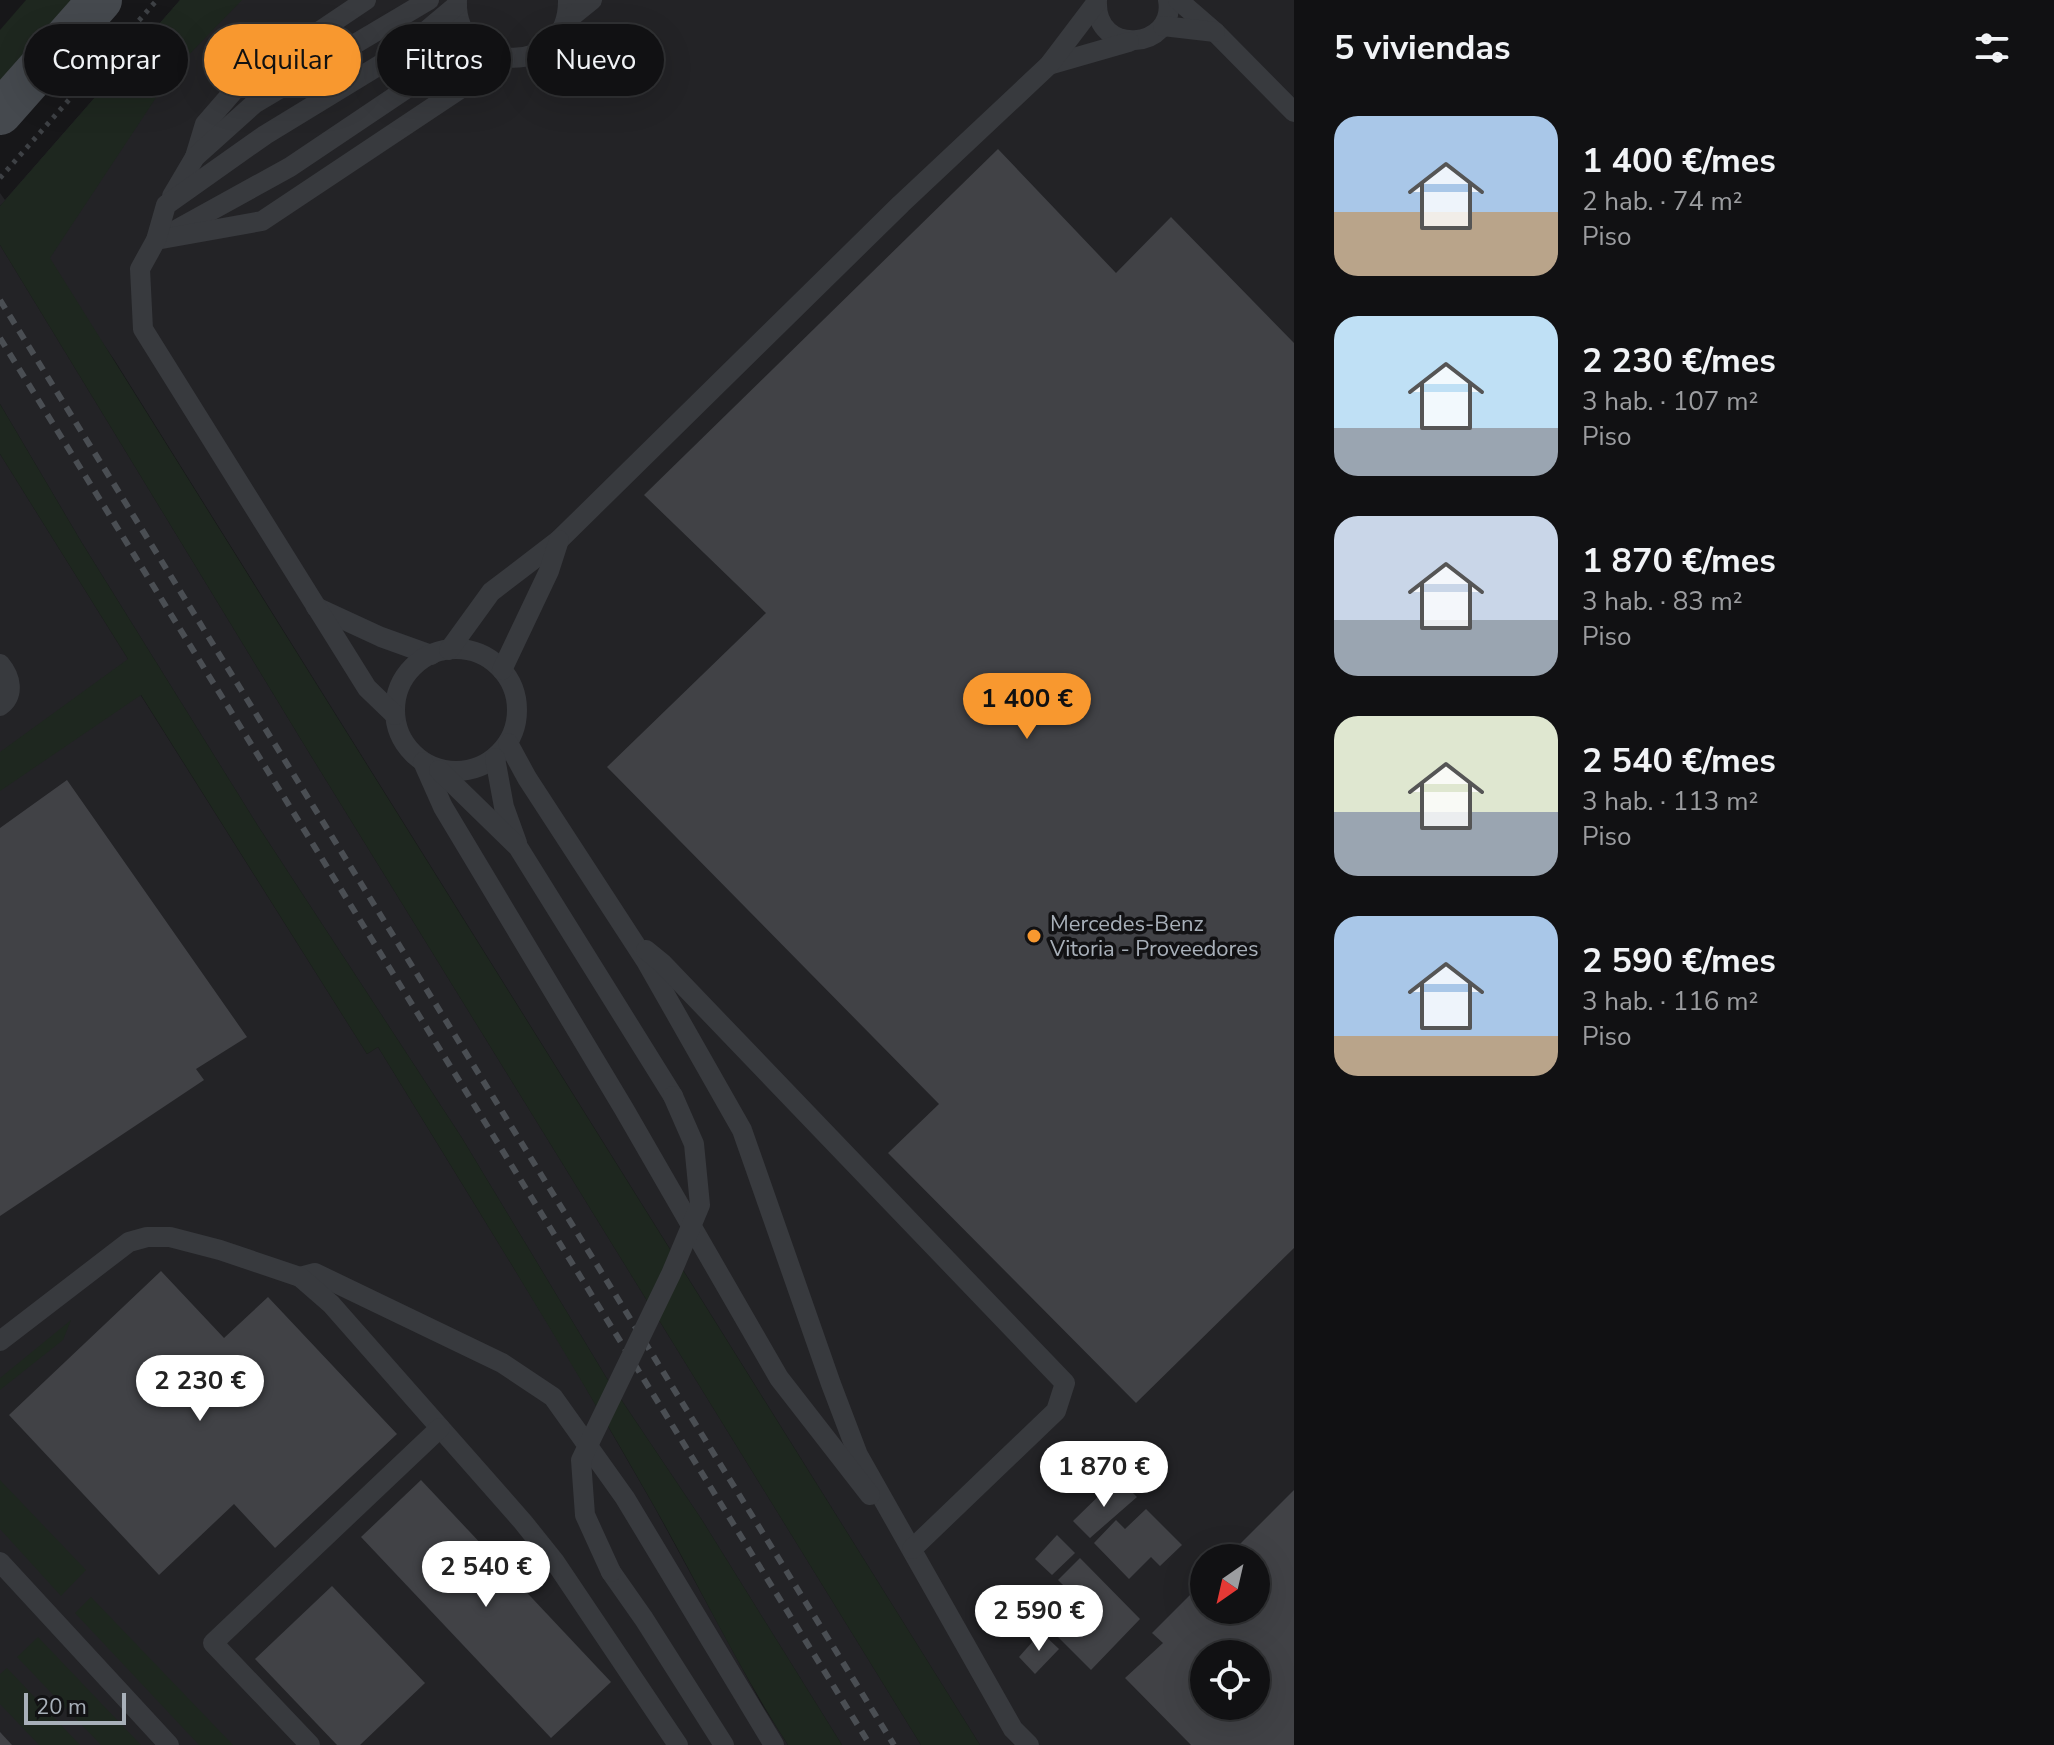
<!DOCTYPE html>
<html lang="es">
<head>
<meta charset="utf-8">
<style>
	:root { --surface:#111113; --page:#1a1a1c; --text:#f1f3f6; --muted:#9c9da0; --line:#303133; --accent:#f8982f }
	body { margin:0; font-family:"Nunito Sans",sans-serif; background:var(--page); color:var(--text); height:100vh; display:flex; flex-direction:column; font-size:30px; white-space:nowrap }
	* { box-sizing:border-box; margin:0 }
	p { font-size:26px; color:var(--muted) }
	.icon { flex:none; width:44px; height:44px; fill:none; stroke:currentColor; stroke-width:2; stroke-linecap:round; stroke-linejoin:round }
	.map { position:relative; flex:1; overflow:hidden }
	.drawer { display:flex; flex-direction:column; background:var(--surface); width:760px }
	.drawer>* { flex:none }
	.hud { position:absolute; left:24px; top:24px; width:760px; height:72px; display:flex; gap:16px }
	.needle { width:52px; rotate:214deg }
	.tools { position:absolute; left:1190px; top:1544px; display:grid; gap:16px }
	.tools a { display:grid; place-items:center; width:80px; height:80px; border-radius:50%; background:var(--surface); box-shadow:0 8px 32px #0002,0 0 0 2px var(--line); font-size:40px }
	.scale { position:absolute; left:24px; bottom:20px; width:102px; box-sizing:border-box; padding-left:8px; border:4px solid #a8b0b9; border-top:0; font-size:22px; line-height:28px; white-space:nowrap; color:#a8b0b9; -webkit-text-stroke:6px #121214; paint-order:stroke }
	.price { position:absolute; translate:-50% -68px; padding:0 18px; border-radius:28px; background:#fff; color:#222; font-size:26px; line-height:52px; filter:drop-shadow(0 2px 4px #0008) }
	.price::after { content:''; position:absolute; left:50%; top:48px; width:24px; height:18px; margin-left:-12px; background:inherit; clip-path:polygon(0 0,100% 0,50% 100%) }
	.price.current { background:var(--accent); color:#111 }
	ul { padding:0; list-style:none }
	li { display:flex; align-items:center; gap:24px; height:200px; padding:0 40px }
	li span { display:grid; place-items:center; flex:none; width:224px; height:160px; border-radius:24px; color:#555 }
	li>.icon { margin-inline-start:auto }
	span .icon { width:96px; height:96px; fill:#fffc; stroke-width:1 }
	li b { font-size:34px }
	h2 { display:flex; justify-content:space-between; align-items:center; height:96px; padding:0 40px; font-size:34px }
	.pill { padding:0 28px; border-radius:36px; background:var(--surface); box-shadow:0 8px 32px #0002,0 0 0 2px var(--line); font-size:28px; line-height:72px }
	.pill.current { background:var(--accent); color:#111 }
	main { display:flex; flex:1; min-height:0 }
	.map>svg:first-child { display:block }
</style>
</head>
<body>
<main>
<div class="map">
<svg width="1294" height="1745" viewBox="0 0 1294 1745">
	<rect width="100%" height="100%" fill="#171719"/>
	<!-- built -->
	<g fill="#232326" fill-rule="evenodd">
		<path d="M180,0H1294V1745H980L115,361L5,201L0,206V193L5,200ZM1204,1558H1256V1610H1204ZM1204,1654H1256V1706H1204Z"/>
		<polygon points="0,245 308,751 921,1745 842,1745 702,1520 606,1377 462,1138 258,826 82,543 0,404"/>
		<polygon points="0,454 128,659 140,694 367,1054 378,1047 567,1355 655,1508 761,1703 788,1745 0,1745"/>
	</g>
	<!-- green -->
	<g fill="#1e271f">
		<polygon points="26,0 73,0 0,82 0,30"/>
		<polygon points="180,0 242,0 175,69 50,258 980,1745 921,1745 308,751 0,245 0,206"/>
		<path d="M0,404L82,543L258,826L462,1138L606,1377L702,1520L842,1745H788C738,1668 699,1585 654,1506C566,1351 472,1200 378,1047L367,1054L141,695L0,791V752L128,659L0,454Z"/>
		<polygon points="71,1320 63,1340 0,1390 0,1378"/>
		<polygon points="0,1480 86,1570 61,1596 0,1529"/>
		<polygon points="91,1597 233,1745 199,1745 75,1613"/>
		<polygon points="38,1637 141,1745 101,1745 17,1657"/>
		<polygon points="7,1668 80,1745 39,1745 0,1704 0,1674"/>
	</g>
	<!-- building -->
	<g fill="#414246" fill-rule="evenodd">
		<polygon points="998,149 1116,273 1171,217 1294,343 1294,1248 1136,1403 888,1153 939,1104 607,767 766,613 644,495"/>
		<polygon points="67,780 247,1037 196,1069 204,1080 0,1216 0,828"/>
		<polygon points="161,1271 224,1338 268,1297 397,1434 275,1548 234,1504 159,1575 9,1415"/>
		<polygon points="421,1480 611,1682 551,1738 361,1537"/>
		<polygon points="1112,1483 1120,1492 1126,1486 1137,1497 1090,1538 1073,1521"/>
		<path d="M1294,1490V1745H1191L1125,1678L1163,1643L1152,1633L1204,1581V1610H1256V1558H1226ZM1204,1654H1256V1706H1204Z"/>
		<polygon points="1146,1509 1182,1545 1160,1566 1151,1557 1129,1579 1094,1543 1116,1520 1125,1529"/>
		<polygon points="1057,1535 1075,1553 1052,1575 1035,1559"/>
		<polygon points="1080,1558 1140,1619 1091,1670 1046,1625 1074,1596 1058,1580"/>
		<polygon points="332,1586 425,1683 360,1745 337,1745 255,1659"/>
		<polygon points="996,1591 1014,1609 993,1631 974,1614"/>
		<polygon points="1041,1632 1059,1649 1035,1674 1019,1657"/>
		<polygon points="0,1732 12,1745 0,1745"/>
	</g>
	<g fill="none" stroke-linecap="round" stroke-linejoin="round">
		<!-- path -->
		<polyline stroke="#3e4145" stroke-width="5" stroke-dasharray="4 6" stroke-linecap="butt" points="0,178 157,0"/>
		<!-- lane -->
		<g stroke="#383a3e" stroke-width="20">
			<path d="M457,0C453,74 569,80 568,0"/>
			<path d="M1097,0C1094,58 1177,49 1168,0"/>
			<polyline points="1178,0 1215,32 1294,112"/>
			<polyline points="566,21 592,0"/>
			<polyline points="1163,26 1215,32"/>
			<polyline points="1049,65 1129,42"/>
			<polyline points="195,157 205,124 238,86 366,0"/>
			<polyline points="172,196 195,157 254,104 429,0"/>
			<polyline points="174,231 290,167 418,81 487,53"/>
			<polyline points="156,240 262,221 505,59"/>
			<polyline points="316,607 381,637 431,655"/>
			<circle cx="456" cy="710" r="61"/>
			<polyline points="449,650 491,592 559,540 901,204 1049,65 1096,3"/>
			<path d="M0,664C11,677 15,695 0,706"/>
			<polyline points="502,670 549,571 559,540"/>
			<polyline points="395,715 367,688 143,329 140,269 156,240 166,205 265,135 401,52 457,5"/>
			<polyline points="508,743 527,778 646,961 742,1130 831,1384 858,1455 1013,1729 1029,1745"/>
			<polyline points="495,758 504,807 517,843"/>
			<polyline points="423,762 443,807 624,1109 779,1378 870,1495"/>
			<polyline points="439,770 518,847 673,1096"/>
			<polyline points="646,950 662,963 1065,1383 1056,1411 912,1549"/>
			<polyline points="300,1277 315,1273 502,1363 553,1397 625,1498 774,1745"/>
			<polyline points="0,1341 129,1242 147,1237 170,1237 220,1250 300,1277 331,1304 523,1522 555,1562 678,1745"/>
			<polyline points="0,1562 169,1745"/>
			<polyline points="611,1572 644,1619 724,1745"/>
			<polyline points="310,1745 213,1643 440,1428"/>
		</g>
		<!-- secondary -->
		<polyline stroke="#45494e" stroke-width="44" points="0,113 100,0"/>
		<!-- rail -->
		<g stroke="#4a4e53" stroke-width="6" stroke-dasharray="10 8" stroke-linecap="butt">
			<polyline points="0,300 894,1745"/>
			<polyline points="0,338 870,1745"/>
		</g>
		<!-- lane-bridge -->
		<polyline stroke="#383a3e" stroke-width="20" points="611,1572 585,1515 581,1460 671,1274 700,1205 694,1144 673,1096"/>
	</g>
	<!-- markers -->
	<circle fill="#f8982f" stroke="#121214" stroke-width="3" cx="1034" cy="936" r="8"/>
	<g text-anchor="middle" stroke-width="7" stroke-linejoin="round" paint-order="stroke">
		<!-- poi labels -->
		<g font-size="22" fill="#a8b0b9" stroke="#121214" text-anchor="start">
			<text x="1050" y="931">Mercedes-Benz<tspan x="1050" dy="25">Vitoria - Proveedores</tspan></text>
		</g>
	</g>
</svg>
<div class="tools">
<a><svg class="needle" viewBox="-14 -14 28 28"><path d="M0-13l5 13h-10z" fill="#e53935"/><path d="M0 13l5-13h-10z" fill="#9c9da0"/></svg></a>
<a><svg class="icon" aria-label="locate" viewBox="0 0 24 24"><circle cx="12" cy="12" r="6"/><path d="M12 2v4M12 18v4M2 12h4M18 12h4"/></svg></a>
</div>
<div class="scale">20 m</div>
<b class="price current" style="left:1027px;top:741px">1 400 €</b>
<b class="price" style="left:200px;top:1423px">2 230 €</b>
<b class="price" style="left:1104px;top:1509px">1 870 €</b>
<b class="price" style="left:486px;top:1609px">2 540 €</b>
<b class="price" style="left:1039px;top:1653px">2 590 €</b>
<div class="hud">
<a class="pill">Comprar</a>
<a class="pill current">Alquilar</a>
<a class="pill">Filtros</a>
<a class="pill">Nuevo</a>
</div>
</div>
<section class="drawer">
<h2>5 viviendas<svg class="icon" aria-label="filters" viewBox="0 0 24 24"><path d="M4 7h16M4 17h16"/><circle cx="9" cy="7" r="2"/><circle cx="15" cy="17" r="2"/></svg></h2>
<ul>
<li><span style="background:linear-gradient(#a9c7e8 60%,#b9a48a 0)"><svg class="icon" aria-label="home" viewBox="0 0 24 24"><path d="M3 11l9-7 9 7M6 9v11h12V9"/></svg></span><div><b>1 400 €/mes</b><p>2 hab. · 74 m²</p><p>Piso</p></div></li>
<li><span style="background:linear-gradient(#bfe0f5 70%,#9aa5b1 0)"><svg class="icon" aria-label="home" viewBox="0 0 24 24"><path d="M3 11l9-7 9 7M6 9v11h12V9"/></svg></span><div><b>2 230 €/mes</b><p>3 hab. · 107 m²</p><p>Piso</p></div></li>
<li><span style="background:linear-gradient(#c9d6e8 65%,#9aa5b1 0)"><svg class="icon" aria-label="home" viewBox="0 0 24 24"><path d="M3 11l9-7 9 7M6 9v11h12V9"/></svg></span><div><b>1 870 €/mes</b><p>3 hab. · 83 m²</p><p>Piso</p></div></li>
<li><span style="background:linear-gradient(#dfe7d0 60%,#9aa5b1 0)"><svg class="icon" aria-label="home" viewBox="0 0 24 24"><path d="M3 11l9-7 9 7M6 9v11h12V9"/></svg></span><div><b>2 540 €/mes</b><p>3 hab. · 113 m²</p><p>Piso</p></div></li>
<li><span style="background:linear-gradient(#a9c7e8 75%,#b9a48a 0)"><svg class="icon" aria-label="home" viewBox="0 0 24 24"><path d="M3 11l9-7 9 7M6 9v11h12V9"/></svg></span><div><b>2 590 €/mes</b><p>3 hab. · 116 m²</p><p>Piso</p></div></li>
</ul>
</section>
</main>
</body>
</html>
